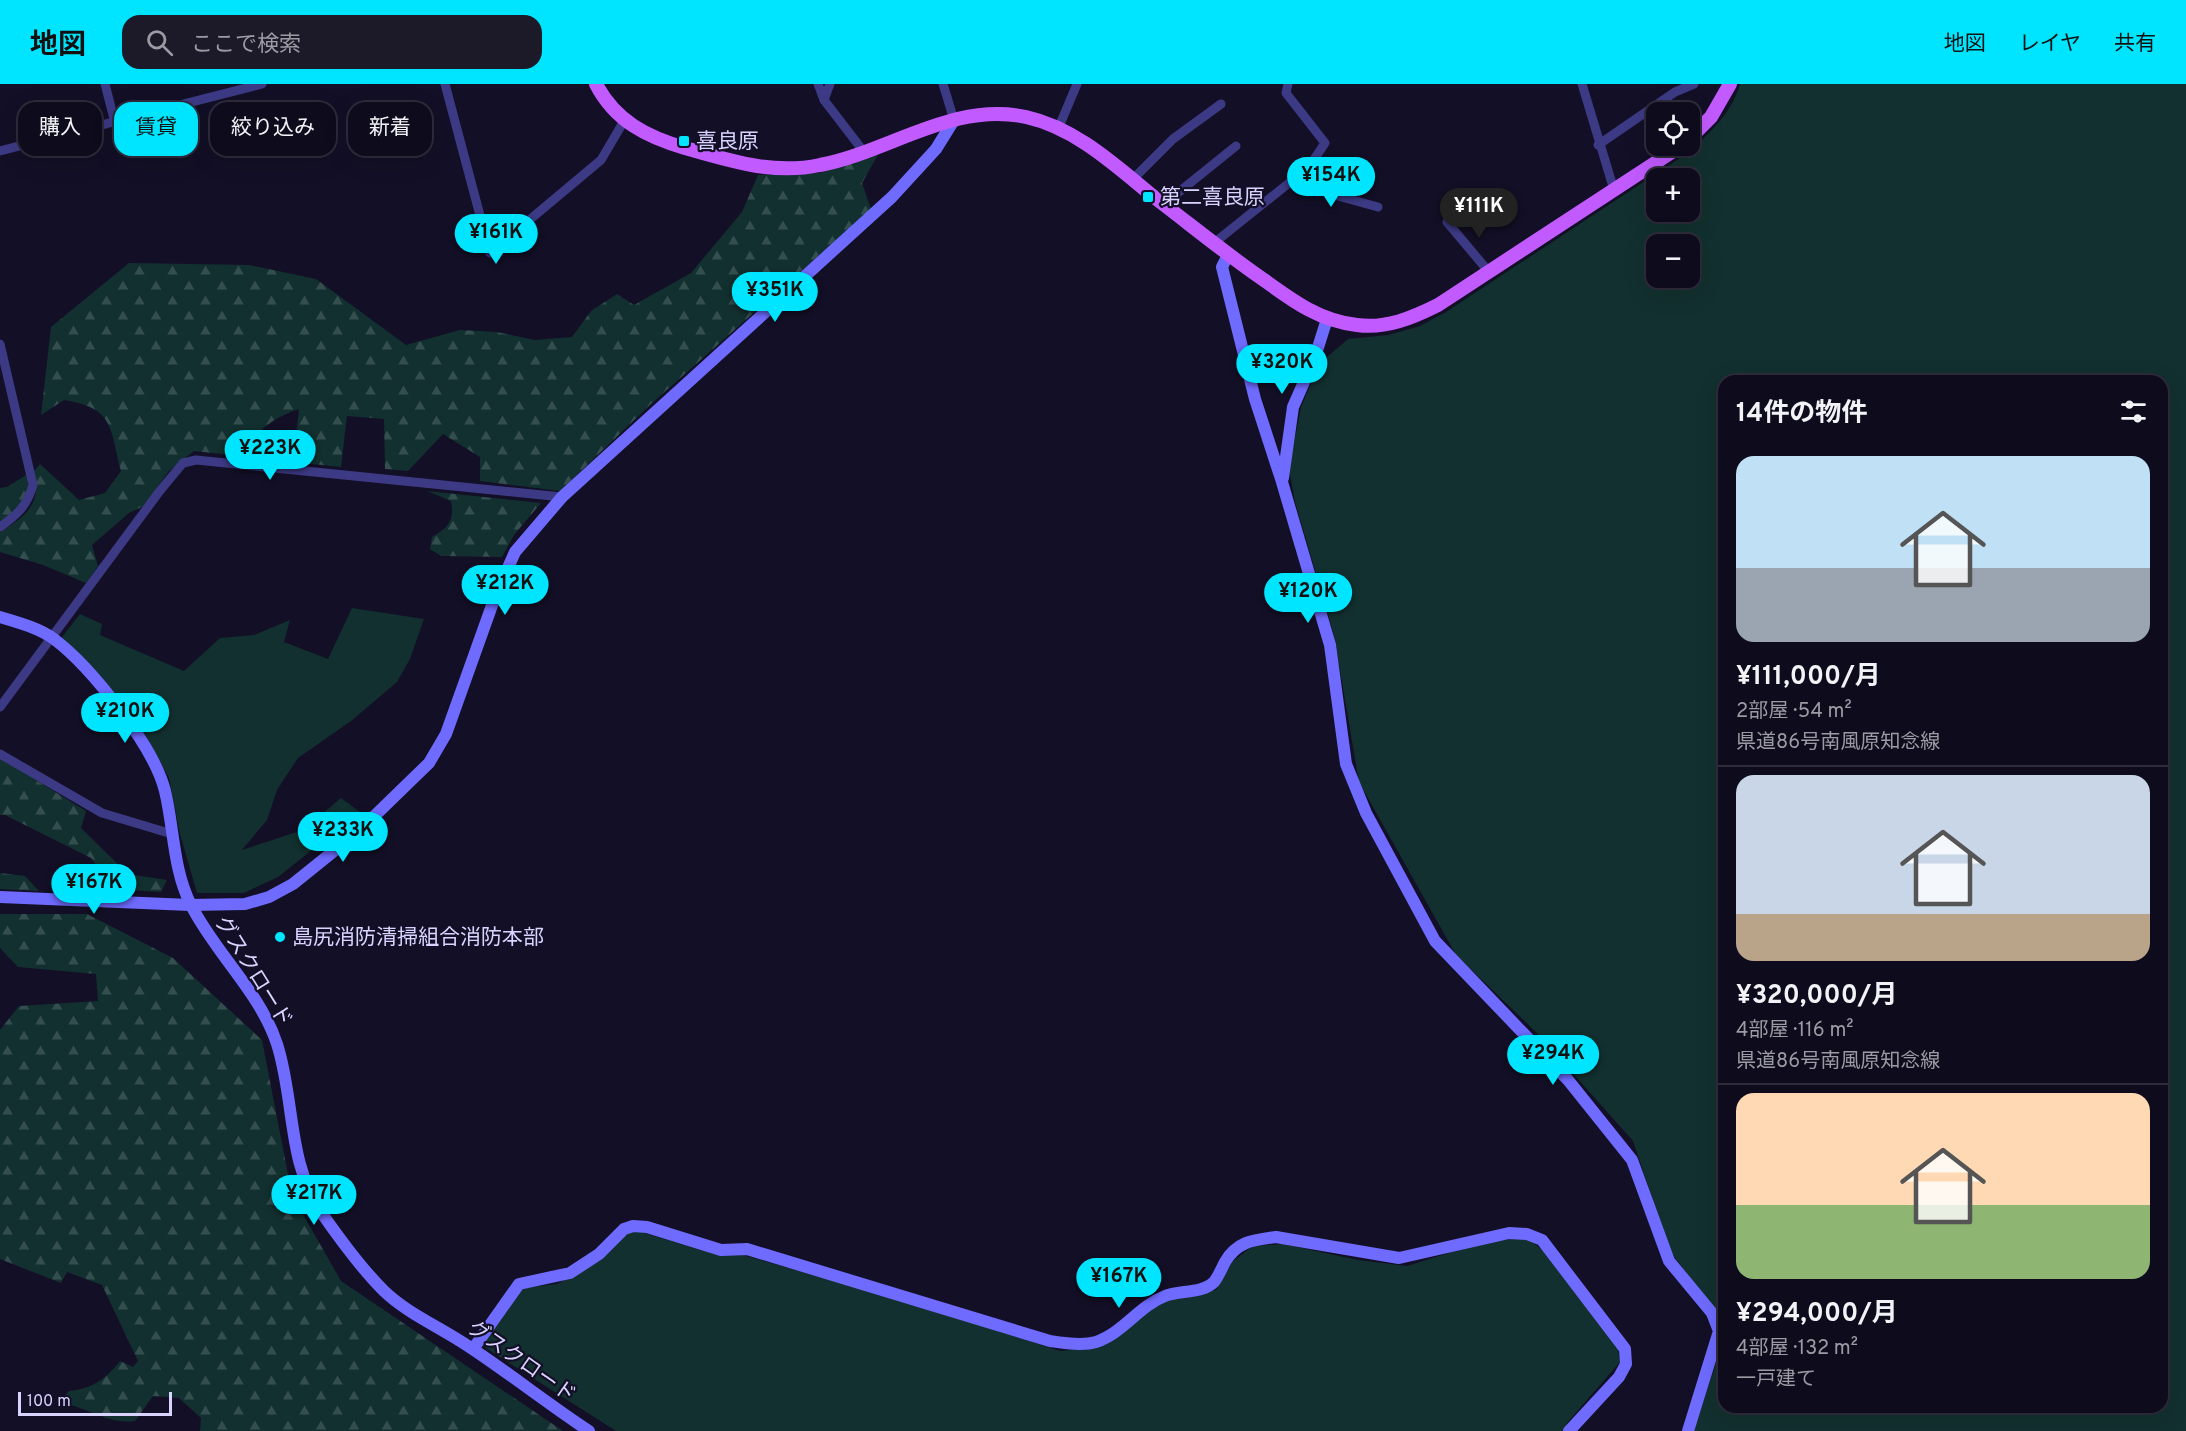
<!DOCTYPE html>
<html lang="ja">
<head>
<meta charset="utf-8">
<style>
	:root { --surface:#0e0b1c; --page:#1c1929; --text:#f1f3f6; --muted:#9b9ba3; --line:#2e2b3b; --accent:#00e5ff }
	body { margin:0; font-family:Overpass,"Noto Sans JP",sans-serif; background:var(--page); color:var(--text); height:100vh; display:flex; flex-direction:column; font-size:22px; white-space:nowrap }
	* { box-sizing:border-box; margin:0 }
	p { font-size:20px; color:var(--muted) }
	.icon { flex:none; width:33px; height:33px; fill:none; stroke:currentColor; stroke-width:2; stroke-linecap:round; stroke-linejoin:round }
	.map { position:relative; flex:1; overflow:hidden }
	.details { position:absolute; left:1718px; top:291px; width:450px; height:1038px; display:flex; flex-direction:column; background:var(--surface); border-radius:18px; box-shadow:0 6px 24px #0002,0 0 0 2px var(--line) }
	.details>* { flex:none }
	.hud { position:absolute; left:18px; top:18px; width:570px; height:54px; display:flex; gap:12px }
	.fabs { position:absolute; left:1646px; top:18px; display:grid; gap:12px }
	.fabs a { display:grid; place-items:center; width:54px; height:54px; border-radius:12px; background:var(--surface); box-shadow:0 6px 24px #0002,0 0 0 2px var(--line); font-size:30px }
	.scale { position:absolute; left:18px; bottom:15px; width:154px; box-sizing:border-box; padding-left:6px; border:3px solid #d9d4ff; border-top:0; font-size:16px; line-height:21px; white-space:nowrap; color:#d9d4ff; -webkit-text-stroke:4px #130f26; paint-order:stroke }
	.price { position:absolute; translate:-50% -51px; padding:0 14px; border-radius:21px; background:var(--accent); color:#111; font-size:20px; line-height:39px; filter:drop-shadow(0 2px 3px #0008) }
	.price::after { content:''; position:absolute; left:50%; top:36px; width:18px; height:14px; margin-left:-9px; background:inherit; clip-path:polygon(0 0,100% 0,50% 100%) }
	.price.on { background:#222; color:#fff }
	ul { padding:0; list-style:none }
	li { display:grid; align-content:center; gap:12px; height:318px; padding:0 18px }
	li+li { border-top:2px solid var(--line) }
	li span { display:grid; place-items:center; height:186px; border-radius:18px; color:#555 }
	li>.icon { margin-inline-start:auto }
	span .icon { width:108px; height:108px; fill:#fffc; stroke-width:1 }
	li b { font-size:26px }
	h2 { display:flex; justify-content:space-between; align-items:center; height:72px; padding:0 18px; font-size:26px }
	.tag { padding:0 21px; border-radius:18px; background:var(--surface); box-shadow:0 6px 24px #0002,0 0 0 2px var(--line); font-size:21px; line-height:54px }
	.tag.on { background:var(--accent); color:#111 }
	header { display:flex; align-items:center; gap:36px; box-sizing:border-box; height:84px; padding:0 30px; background:var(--accent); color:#111 }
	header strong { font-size:28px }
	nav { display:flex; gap:33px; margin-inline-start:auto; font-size:21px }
	.search { width:420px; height:54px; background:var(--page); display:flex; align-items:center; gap:15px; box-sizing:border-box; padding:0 21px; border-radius:18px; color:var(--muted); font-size:22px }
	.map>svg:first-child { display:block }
</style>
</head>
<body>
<header>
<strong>地図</strong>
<div class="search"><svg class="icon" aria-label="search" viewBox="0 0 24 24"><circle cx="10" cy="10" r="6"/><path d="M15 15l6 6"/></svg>ここで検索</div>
<nav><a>地図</a><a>レイヤ</a><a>共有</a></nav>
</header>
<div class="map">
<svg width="2186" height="1347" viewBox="0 0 2186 1347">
	<defs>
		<pattern id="forest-firs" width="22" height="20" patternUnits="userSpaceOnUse" patternTransform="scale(1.5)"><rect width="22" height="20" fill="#12302f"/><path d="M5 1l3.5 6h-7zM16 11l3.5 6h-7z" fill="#344d4e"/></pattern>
	</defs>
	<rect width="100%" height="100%" fill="#130f26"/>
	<!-- grass -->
	<g fill="#12302f" fill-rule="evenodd">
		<path d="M1740,0H2186V1347H1694L1723,1257L1724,1323H2162V297H1724L1723,1244L1721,1235L1670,1167L1633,1057L1536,948L1456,871L1359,698L1334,551L1295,418L1289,384L1301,323L1320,279L1348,255L1388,251L1420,242L1446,228L1686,70C1708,51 1732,29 1740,0ZM1656,94H1689V128H1656ZM1656,160H1689V194H1656Z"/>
		<polygon points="352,524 424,535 410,575 397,598 351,637 298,674 277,706 267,736 242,766 303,746 341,714 360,728 278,793 244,809 197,809 180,750 169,694 144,648 62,553 80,530 102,540 100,551 184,587 220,554 254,551 290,536 284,558 328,575"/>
		<polygon points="631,1145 717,1171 739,1170 932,1225 1060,1267 1100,1263 1163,1216 1216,1206 1233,1177 1253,1162 1283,1160 1358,1176 1407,1182 1484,1158 1527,1154 1545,1168 1617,1259 1620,1278 1567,1339 1564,1347 616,1347 481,1261 521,1204 557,1200 597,1178"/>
	</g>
	<!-- forest -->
	<g fill="url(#forest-firs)">
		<path d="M880,67L862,99L871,125L651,320L560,407L480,397V373L443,350L408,387L385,385L384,335L347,332L341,383L293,378L299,325C272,334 255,348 240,372L194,367L169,387L144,422L129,429L92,461L98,482L86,499L43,481L0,468V448C27,432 42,419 34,387L40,380L79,416L105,409L121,387C110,345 115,324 64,316L41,331L51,243L129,179L249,181L316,195L406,261L460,246L497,248L535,256L572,253L591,227L617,210L634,221L691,189L742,128L758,91L820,89Z"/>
		<polygon points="26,391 29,403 18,426 0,438 0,404 7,403"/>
		<path d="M427,407L541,419L514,451L502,473L441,472L430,465L432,453C448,444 455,436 451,417Z"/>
		<polygon points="0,674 86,727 81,744 128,790 167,796 161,808 114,805 91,774 5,731 0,731"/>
		<polygon points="0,789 25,792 39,807 0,805"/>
		<path d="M0,830H87L173,874L262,956L292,1111L341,1197L563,1347H200L201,1334L179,1314L153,1312L135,1337C108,1341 85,1322 59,1318L69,1307C92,1305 106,1295 120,1277L133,1283L138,1277L102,1201L67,1188L61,1199L0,1175V946L19,922L98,917L96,890L18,883L0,864Z"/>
	</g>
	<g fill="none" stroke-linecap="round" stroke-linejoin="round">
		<!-- street -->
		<g stroke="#3d3a85" stroke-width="9">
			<polyline points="105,0 115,39"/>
			<polyline points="445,0 490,169 601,76 624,37"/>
			<polyline points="818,0 824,16 864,68"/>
			<polyline points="943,0 954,36"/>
			<polyline points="1582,0 1614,106"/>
			<polyline points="824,16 830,0"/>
			<polyline points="1058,45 1077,0"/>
			<polyline points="1598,61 1675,8 1694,0"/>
			<polyline points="0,67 262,0"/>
			<polyline points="1298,91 1338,112 1378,123"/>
			<polyline points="1133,95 1173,55 1221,20"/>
			<polyline points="1164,120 1236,62"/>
			<polyline points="1447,138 1489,188"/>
			<polyline points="1214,159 1309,83 1325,59 1286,9 1288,0"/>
			<path d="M0,260L33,401C27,422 17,431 0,443"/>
			<polyline points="0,623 159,408 183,379 196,376 562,413"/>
			<polyline points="0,670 102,729 172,750"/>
		</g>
		<!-- secondary -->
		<g stroke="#6f6bff" stroke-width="12">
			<polyline points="1228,171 1222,183 1255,315 1282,398 1330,561 1346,680 1366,729 1435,857 1568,996 1632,1076 1669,1177 1712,1229 1719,1247 1688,1347"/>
			<polyline points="1283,394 1293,323 1315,273 1327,235"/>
			<path d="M0,533C17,538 39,544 54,555C91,583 154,662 165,707C174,744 173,786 191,821C215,869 260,908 277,960C295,1016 287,1077 321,1128C339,1154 361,1184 384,1207C408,1230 440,1243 468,1262C509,1289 548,1320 589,1347"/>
			<polyline points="0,813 190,821 245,820 269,813 293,800 360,746 429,679 446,650 495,513 515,468 562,413 892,113 936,65 954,36"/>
			<path d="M473,1265L519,1200L570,1189L599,1170L624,1145L633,1142L647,1143L721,1166L747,1165L1050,1257C1064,1259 1082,1262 1096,1258C1123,1249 1139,1222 1165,1212C1179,1206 1202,1210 1214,1198C1218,1193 1222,1184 1225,1178C1237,1157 1254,1156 1276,1153L1399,1174L1509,1149L1527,1150L1542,1156L1625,1265L1626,1280L1619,1293L1569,1347"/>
		</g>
		<!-- primary -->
		<g stroke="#c25bff" stroke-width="14">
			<path d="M596,0C615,37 647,53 685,64C731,77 773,91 820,81C889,68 953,17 1026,33C1076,44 1116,82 1154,113C1191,141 1226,170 1264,196C1293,217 1320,237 1357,241C1386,245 1412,234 1438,221L1681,62"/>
			<polyline points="1689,55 1711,33 1730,0"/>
		</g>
	</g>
	<!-- markers -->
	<g fill="#00e5ff" stroke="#130f26" stroke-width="2">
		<rect x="678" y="51" width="12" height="12" rx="3"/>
		<rect x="1142" y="107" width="12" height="12" rx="3"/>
		<circle cx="280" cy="853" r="6"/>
	</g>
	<g text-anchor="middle" stroke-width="4.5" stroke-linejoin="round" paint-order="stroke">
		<!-- poi labels -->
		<g font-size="21" fill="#d9d4ff" stroke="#130f26" text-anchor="start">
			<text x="696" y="64">喜良原</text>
			<text x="1160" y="120">第二喜良原</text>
			<text x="292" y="860">島尻消防清掃組合消防本部</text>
		</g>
		<!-- street labels -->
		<g font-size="21" fill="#d9d4ff" stroke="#130f26">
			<text transform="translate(254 887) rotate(58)" y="7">グスクロード</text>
			<text transform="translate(522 1277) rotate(35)" y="7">グスクロード</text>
		</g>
	</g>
</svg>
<div class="fabs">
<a><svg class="icon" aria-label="locate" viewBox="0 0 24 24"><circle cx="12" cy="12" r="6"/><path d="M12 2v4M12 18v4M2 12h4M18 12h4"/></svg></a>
<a>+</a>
<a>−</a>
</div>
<div class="scale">100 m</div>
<b class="price" style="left:1331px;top:124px">¥154K</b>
<b class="price on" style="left:1479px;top:155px">¥111K</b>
<b class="price" style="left:496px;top:181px">¥161K</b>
<b class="price" style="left:775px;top:239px">¥351K</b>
<b class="price" style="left:1282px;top:311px">¥320K</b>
<b class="price" style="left:270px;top:397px">¥223K</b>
<b class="price" style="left:505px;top:532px">¥212K</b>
<b class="price" style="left:1308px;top:540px">¥120K</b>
<b class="price" style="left:125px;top:660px">¥210K</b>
<b class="price" style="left:343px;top:779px">¥233K</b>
<b class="price" style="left:94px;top:831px">¥167K</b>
<b class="price" style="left:1553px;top:1002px">¥294K</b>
<b class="price" style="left:314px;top:1142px">¥217K</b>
<b class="price" style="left:1119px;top:1225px">¥167K</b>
<div class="hud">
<a class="tag">購入</a>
<a class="tag on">賃貸</a>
<a class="tag">絞り込み</a>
<a class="tag">新着</a>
</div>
<section class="details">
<h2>14件の物件<svg class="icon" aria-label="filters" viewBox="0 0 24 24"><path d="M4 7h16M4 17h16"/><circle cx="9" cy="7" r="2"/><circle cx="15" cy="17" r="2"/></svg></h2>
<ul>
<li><span style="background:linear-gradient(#bfe0f5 60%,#9aa5b1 0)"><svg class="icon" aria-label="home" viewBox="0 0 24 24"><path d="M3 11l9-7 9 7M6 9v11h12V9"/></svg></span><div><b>¥111,000/月</b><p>2部屋 · 54 m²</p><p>県道86号南風原知念線</p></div></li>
<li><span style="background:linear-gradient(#c9d6e8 75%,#b9a48a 0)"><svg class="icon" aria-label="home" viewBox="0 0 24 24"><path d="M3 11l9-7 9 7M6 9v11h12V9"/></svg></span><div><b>¥320,000/月</b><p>4部屋 · 116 m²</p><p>県道86号南風原知念線</p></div></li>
<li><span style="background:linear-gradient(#ffd9b3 60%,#8fb573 0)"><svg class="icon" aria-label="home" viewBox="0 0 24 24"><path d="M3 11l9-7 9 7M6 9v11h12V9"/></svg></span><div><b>¥294,000/月</b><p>4部屋 · 132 m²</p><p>一戸建て</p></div></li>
</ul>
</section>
</div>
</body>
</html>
